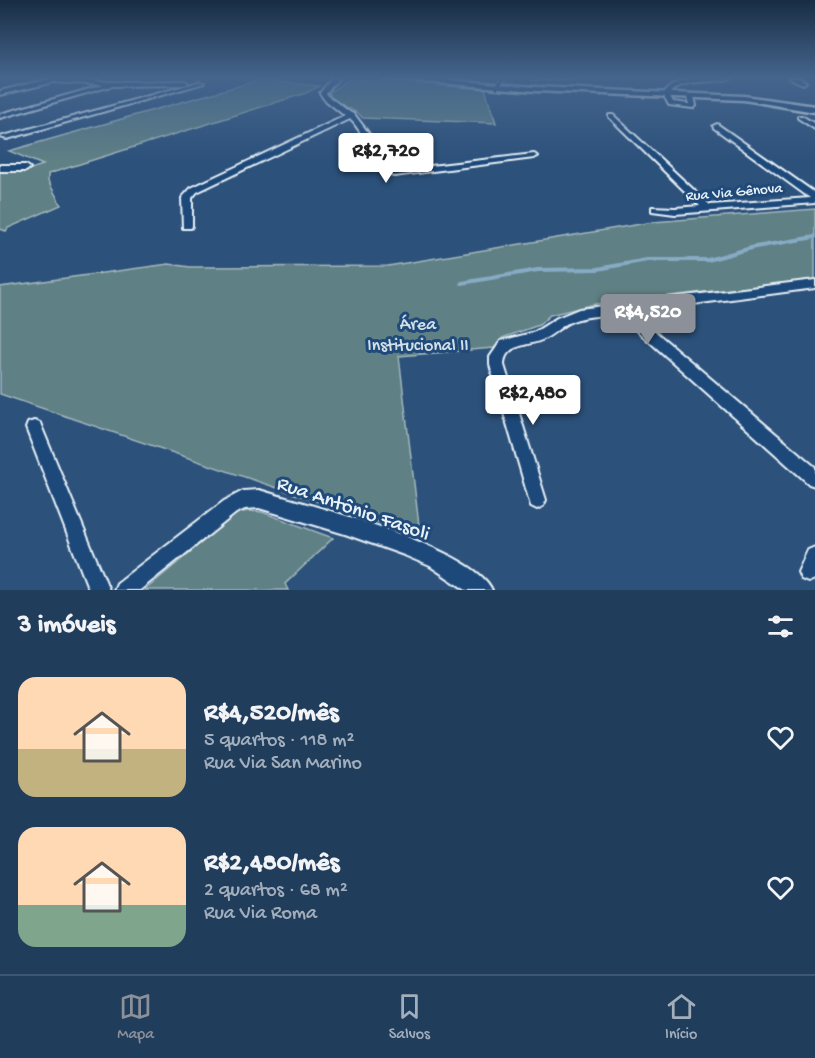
<!DOCTYPE html>
<html lang="pt">
<head>
<meta charset="utf-8">
<style>
	:root { --surface:#213d5c; --page:#294462; --text:#f1f3f6; --muted:#a2aebb; --line:#3e5672; --accent:#8c9099 }
	body { margin:0; font-family:"Gochi Hand",sans-serif; background:var(--page); color:var(--text); height:100vh; display:flex; flex-direction:column; font-size:22px; white-space:nowrap }
	* { box-sizing:border-box; margin:0 }
	p { font-size:20px; color:var(--muted) }
	.icon { flex:none; width:33px; height:33px; fill:none; stroke:currentColor; stroke-width:2; stroke-linecap:round; stroke-linejoin:round }
	.map { position:relative; height:590px; overflow:hidden }
	.drawer { display:flex; flex-direction:column; background:var(--surface); flex:1 }
	.drawer>* { flex:none }
	.price { position:absolute; translate:-50% -51px; padding:0 14px; border-radius:6px; background:#fff; color:#222; font-size:20px; line-height:39px; filter:drop-shadow(0 2px 3px #0008) }
	.price::after { content:''; position:absolute; left:50%; top:36px; width:18px; height:14px; margin-left:-9px; background:inherit; clip-path:polygon(0 0,100% 0,50% 100%) }
	.price.current { background:var(--accent); color:#fff }
	ul { padding:0; list-style:none }
	li { display:flex; align-items:center; gap:18px; height:150px; padding:0 18px }
	li span { display:grid; place-items:center; flex:none; width:168px; height:120px; border-radius:18px; color:#555 }
	li>.icon { margin-inline-start:auto }
	span .icon { width:72px; height:72px; fill:#fffc; stroke-width:1 }
	li b { font-size:26px }
	h2 { display:flex; justify-content:space-between; align-items:center; height:72px; padding:0 18px; font-size:26px }
	.menu { display:flex; justify-content:space-around; align-items:center; height:84px; border-top:2px solid var(--line); background:var(--surface); font-size:16px; color:var(--muted) }
	.menu a { display:grid; justify-items:center; gap:3px }
	.menu .current { color:var(--accent) }
	.map>svg:first-child { display:block }
</style>
</head>
<body>
<div class="map">
<svg width="815" height="590" viewBox="0 0 815 590">
	<rect width="100%" height="100%" fill="#2c517b"/>
	<filter id="ink" filterUnits="userSpaceOnUse"><feTurbulence type="fractalNoise" baseFrequency=".0167" numOctaves="2"/><feDisplacementMap in="SourceGraphic" scale="12" xChannelSelector="R" yChannelSelector="G"/><feConvolveMatrix kernelMatrix="1 2 1 2 8 2 1 2 1" color-interpolation-filters="sRGB"/></filter>
	<g filter="url(#ink)">
		<!-- green -->
		<g fill="#5f8084" stroke="#a4b8be" stroke-width="1.5">
			<polygon points="349,79 485,89 496,123 363,118 358,113 331,99 330,92"/>
			<polygon points="259,80 320,86 306,93 48,174 48,181 61,205 8,228 6,231 0,229 0,172 22,172 43,165 9,151"/>
			<polygon points="815,209 815,280 595,304 550,315 539,325 502,338 502,342 494,348 399,356 420,534 407,532 0,394 0,287 169,264 190,267 388,266 653,222"/>
			<polygon points="249,511 262,512 333,538 285,584 288,590 145,590 237,513"/>
		</g>
		<g fill="none" stroke-linecap="round" stroke-linejoin="round">
			<!-- stream -->
			<polyline stroke="#87abc5" stroke-width="4" points="462,283 538,270 598,269 647,260 708,260 755,247 815,237"/>
			<!-- service casing -->
			<g stroke="#e8f1f8" stroke-width="6">
				<g id="service">
					<polyline points="533,78 585,78"/>
					<polyline points="497,87 503,78"/>
				</g>
			</g>
			<!-- minor casing -->
			<g stroke="#e8f1f8" stroke-width="4">
				<g id="minor">
					<polygon points="53,78 111,82 185,81 188,83 185,85 111,86 0,118 0,114 104,85 54,82 0,95 0,91"/>
					<polygon points="332,78 339,78 326,93 329,97 351,113 354,114 396,170 534,154 538,156 534,158 394,176 391,175 354,123 350,119 197,192 192,198 192,226 191,228 183,228 182,198 191,188 345,116 324,99 320,93"/>
					<path d="M695,78H731C712,85 684,76 669,94L673,102L689,104L688,96L691,94L694,96L696,106L693,108L669,105L663,94C671,83 682,81 695,78Z"/>
					<polygon points="789,78 799,78 806,82 803,84"/>
					<polygon points="199,82 204,83 7,139 0,137"/>
					<polygon points="609,115 613,115 710,205 810,198 714,128 713,126 717,124 815,193 815,203 675,214 652,211 652,207 675,208 700,206 609,117"/>
					<polygon points="798,116 802,116 815,124 815,129 798,118"/>
					<polygon points="0,165 26,165 30,168 26,171 0,171"/>
					<path d="M815,280V288L648,310L651,328L815,467V486L809,484L640,333L616,314C599,316 581,316 566,324C558,329 551,336 542,340C528,346 504,344 504,365L546,500L543,506L537,509L531,506L490,365V357L501,341L535,332L557,318L579,309ZM636,311V317L630,312Z"/>
					<polygon points="34,421 40,423 42,428 109,590 89,590 26,428 28,423"/>
					<path d="M259,490C305,504 474,547 492,590H466L430,566L404,555L345,534L259,508L245,509L236,513L140,590H114L117,583L224,501L243,491Z"/>
					<polygon points="815,547 815,579 808,582 801,579 798,572 808,550"/>
				</g>
			</g>
			<!-- tertiary casing -->
			<g stroke="#e8f1f8" stroke-width="5">
				<polygon id="tertiary" points="383,78 423,78 536,87 744,96 815,106 815,112 744,100 536,91"/>
			</g>
			<!-- service -->
			<use href="#service" stroke="#1f4a7a" stroke-width="4"/>
			<!-- minor -->
			<use href="#minor" fill="#1f4a7a" fill-rule="evenodd"/>
			<!-- tertiary -->
			<use href="#tertiary" fill="#1f4a7a" fill-rule="evenodd"/>
		</g>
	</g>
	<!-- sky -->
	<linearGradient id="sky" x2="0" y2="1"><stop stop-color="#182d44"/><stop offset="0.48" stop-color="#45658d"/><stop offset="1" stop-color="#45658d" stop-opacity="0"/></linearGradient>
	<rect width="815" height="161" fill="url(#sky)"/>
	<g text-anchor="middle" stroke-width="6" stroke-linejoin="round" paint-order="stroke">
		<!-- far-street labels -->
		<g font-size="15" fill="#e8f1f8" stroke="#1f4a7a">
			<text transform="translate(734 191) rotate(-5)" y="5">Rua Via Gênova</text>
		</g>
		<!-- park labels -->
		<g font-size="18" fill="#d3e0e7" stroke="#1f4a7a">
			<text x="418" y="329">Área<tspan x="418" dy="21">Institucional II</tspan></text>
		</g>
		<!-- near-street labels -->
		<g font-size="21" fill="#e8f1f8" stroke="#1f4a7a">
			<text transform="translate(354 507) rotate(19)" y="7">Rua Antônio Fasoli</text>
		</g>
	</g>
</svg>
<b class="price" style="left:386px;top:184px">R$2,720</b>
<b class="price current" style="left:648px;top:345px">R$4,520</b>
<b class="price" style="left:533px;top:426px">R$2,480</b>
</div>
<section class="drawer">
<h2>3 imóveis<svg class="icon" aria-label="filters" viewBox="0 0 24 24"><path d="M4 7h16M4 17h16"/><circle cx="9" cy="7" r="2"/><circle cx="15" cy="17" r="2"/></svg></h2>
<ul>
<li><span style="background:linear-gradient(#ffd9b3 60%,#c2b280 0)"><svg class="icon" aria-label="home" viewBox="0 0 24 24"><path d="M3 11l9-7 9 7M6 9v11h12V9"/></svg></span><div><b>R$4,520/mês</b><p>5 quartos · 118 m²</p><p>Rua Via San Marino</p></div><svg class="icon" aria-label="heart" viewBox="0 0 24 24"><path d="M12 20l-8-8c-3-5 5-10 8-4 3-6 11-1 8 4z"/></svg></li>
<li><span style="background:linear-gradient(#ffd9b3 65%,#7fa58c 0)"><svg class="icon" aria-label="home" viewBox="0 0 24 24"><path d="M3 11l9-7 9 7M6 9v11h12V9"/></svg></span><div><b>R$2,480/mês</b><p>2 quartos · 68 m²</p><p>Rua Via Roma</p></div><svg class="icon" aria-label="heart" viewBox="0 0 24 24"><path d="M12 20l-8-8c-3-5 5-10 8-4 3-6 11-1 8 4z"/></svg></li>
</ul>
</section>
<nav class="menu">
<a class="current"><svg class="icon" aria-label="map" viewBox="0 0 24 24"><path d="M3 6l6-2 6 2 6-2v14l-6 2-6-2-6 2zM9 4v14M15 6v14"/></svg>Mapa</a>
<a><svg class="icon" aria-label="saved" viewBox="0 0 24 24"><path d="M7 4h10v16l-5-4-5 4z"/></svg>Salvos</a>
<a><svg class="icon" aria-label="home" viewBox="0 0 24 24"><path d="M3 11l9-7 9 7M6 9v11h12V9"/></svg>Início</a>
</nav>
</body>
</html>
